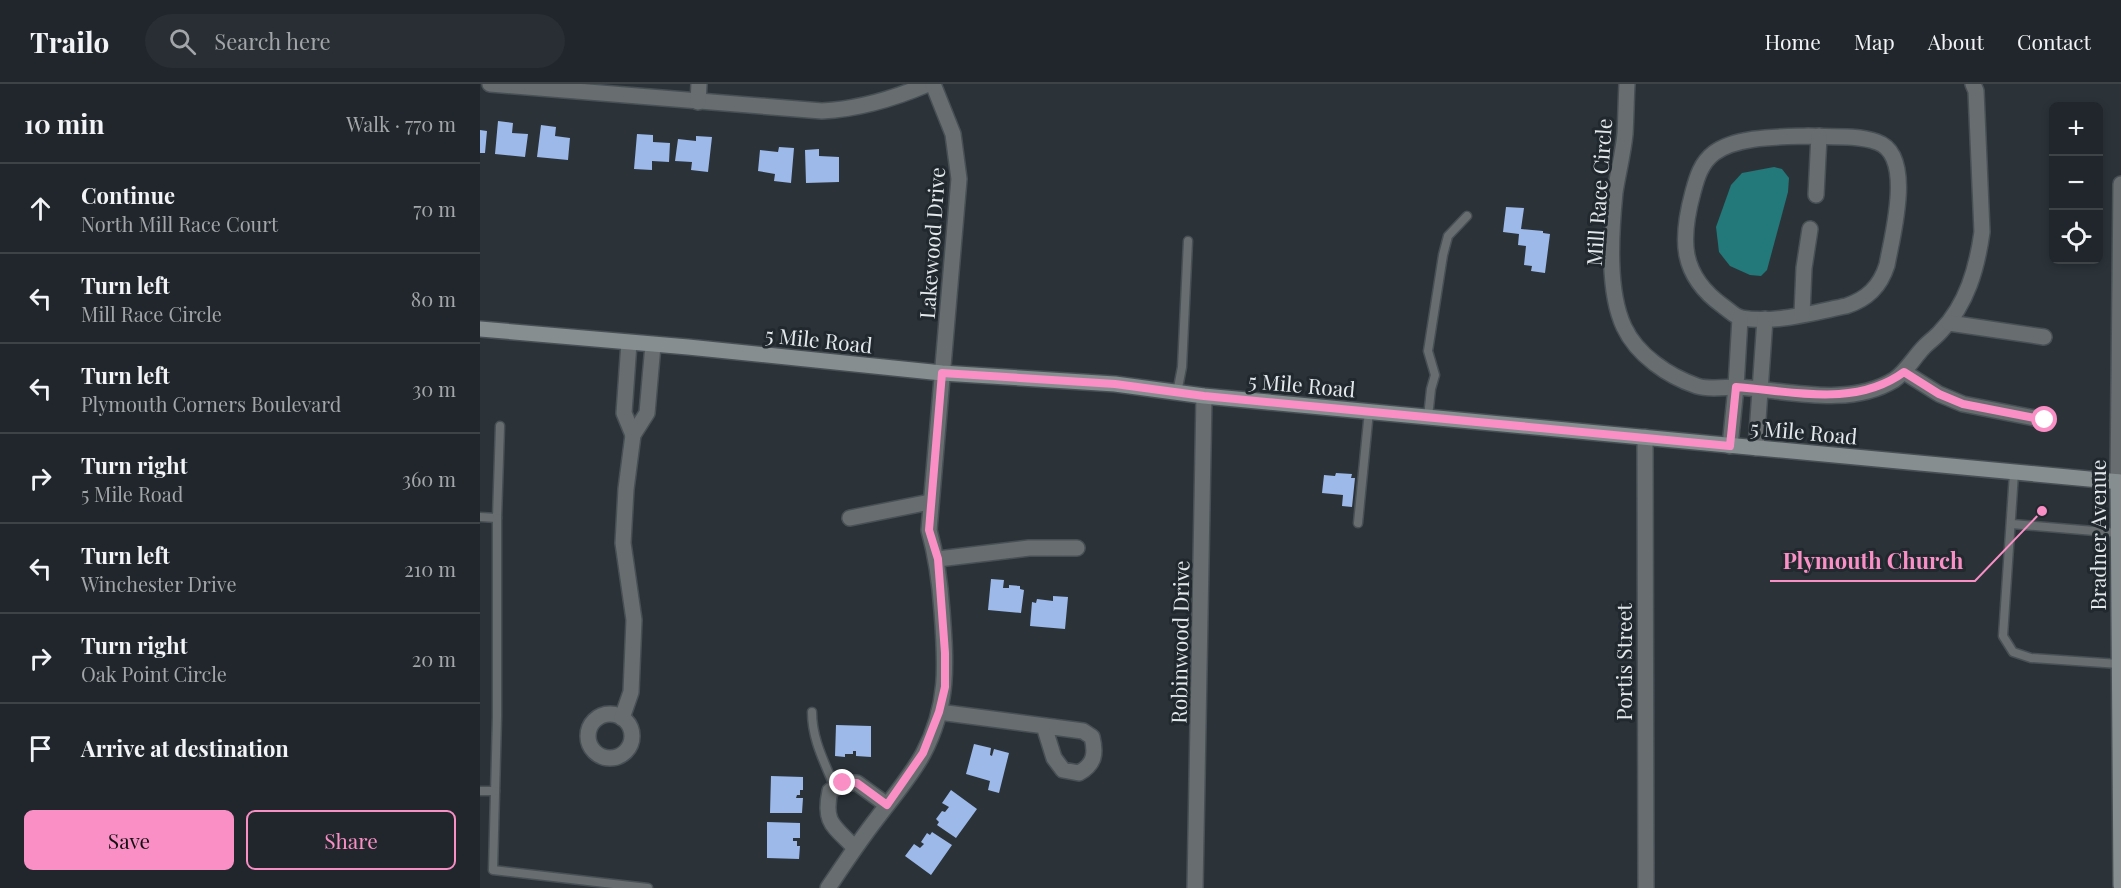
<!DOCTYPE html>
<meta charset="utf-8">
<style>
:root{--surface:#20262b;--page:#282e33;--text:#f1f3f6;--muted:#a2a5a9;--line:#3d4347;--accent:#fa8fc6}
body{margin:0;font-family:"Playfair Display",serif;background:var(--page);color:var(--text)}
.controls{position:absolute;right:18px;top:18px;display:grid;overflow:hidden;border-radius:9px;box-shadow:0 3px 9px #0003}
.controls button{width:54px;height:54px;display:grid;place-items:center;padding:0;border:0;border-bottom:2px solid var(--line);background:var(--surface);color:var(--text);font:30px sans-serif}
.stop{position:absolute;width:18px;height:18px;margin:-14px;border:4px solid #fa8fc6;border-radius:50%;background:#fff}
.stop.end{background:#fa8fc6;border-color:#fff;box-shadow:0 2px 6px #0008}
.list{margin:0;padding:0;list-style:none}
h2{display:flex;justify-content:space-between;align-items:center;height:78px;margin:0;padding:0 24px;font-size:26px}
h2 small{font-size:20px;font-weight:400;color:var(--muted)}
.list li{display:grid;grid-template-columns:39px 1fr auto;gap:18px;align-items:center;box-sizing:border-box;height:90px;padding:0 24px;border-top:2px solid var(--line)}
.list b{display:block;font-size:22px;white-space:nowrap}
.list p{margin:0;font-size:20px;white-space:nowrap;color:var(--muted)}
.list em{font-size:20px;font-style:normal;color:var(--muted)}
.actions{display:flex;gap:12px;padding:18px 24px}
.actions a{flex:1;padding:14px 0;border:2px solid var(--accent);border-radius:9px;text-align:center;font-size:21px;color:var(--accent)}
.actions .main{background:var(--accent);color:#111}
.icon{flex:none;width:33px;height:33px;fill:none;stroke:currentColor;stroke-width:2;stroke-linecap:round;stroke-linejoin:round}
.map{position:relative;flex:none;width:1641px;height:804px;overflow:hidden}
header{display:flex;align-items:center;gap:36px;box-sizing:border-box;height:84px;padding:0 30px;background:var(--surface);border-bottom:2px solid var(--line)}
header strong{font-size:28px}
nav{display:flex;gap:33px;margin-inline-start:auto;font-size:21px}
.search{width:420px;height:54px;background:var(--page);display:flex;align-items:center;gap:15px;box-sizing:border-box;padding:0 21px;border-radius:33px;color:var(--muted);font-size:22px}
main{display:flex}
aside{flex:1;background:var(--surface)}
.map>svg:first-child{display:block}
.water{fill:#237879}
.building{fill:#9cb9ea}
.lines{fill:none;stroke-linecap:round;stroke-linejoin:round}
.lane-casing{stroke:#485056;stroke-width:11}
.street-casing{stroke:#485056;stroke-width:18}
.secondary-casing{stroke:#485056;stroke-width:18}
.lane{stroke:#686d6f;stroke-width:8}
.street{stroke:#686d6f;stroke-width:15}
.secondary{stroke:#868e90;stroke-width:15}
.route{stroke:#fa8fc6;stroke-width:8}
.labels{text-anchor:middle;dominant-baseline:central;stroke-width:6;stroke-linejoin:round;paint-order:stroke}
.street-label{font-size:21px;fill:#e3e8ec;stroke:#21292f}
.leader{fill:none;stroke:#fa8fc6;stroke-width:2}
.callout-dot{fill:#fa8fc6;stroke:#21292f;stroke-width:2}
.callout-label{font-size:22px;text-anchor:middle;font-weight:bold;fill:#fa8fc6;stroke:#21292f;stroke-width:6;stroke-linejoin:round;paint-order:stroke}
</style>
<header>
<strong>Trailo</strong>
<div class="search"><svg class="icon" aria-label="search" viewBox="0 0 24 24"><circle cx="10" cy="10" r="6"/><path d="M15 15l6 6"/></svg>Search here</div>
<nav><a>Home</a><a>Map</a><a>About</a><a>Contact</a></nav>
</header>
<main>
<aside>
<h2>10 min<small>Walk · 770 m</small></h2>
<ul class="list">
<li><svg class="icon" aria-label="ahead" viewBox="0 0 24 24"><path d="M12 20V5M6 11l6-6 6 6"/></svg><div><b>Continue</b><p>North Mill Race Court</p></div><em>70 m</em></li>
<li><svg class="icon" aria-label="left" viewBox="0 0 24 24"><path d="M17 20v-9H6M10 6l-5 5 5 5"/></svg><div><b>Turn left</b><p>Mill Race Circle</p></div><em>80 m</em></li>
<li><svg class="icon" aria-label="left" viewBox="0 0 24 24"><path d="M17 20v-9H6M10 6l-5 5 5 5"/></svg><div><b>Turn left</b><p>Plymouth Corners Boulevard</p></div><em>30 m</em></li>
<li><svg class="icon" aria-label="right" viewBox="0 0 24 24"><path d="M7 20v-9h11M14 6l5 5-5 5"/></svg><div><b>Turn right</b><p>5 Mile Road</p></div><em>360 m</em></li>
<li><svg class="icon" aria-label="left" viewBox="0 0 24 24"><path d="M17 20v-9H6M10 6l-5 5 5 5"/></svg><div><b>Turn left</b><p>Winchester Drive</p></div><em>210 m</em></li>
<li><svg class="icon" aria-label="right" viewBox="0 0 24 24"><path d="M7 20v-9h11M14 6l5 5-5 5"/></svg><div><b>Turn right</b><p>Oak Point Circle</p></div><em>20 m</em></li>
<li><svg class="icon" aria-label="arrive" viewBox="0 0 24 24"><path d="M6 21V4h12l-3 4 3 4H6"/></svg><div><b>Arrive at destination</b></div></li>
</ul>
<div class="actions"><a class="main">Save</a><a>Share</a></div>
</aside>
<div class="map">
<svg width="1641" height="804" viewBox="0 0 1641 804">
<rect width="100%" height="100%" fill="#2b3339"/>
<polygon class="water" points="1294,83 1302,85 1309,94 1308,108 1287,186 1281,192 1270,191 1250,182 1239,168 1236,143 1251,101 1262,89"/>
<g class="building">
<polygon points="18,37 33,39 32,49 48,50 45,73 15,70"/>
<polygon points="61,41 76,43 75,52 90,54 88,76 57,73"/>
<polygon points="0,46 7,47 5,69 0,69"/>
<polygon points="157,50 173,51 173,58 190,59 189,78 172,77 172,86 154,85"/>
<polygon points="216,52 232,53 228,88 211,86 212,78 195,77 198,55 216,57"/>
<polygon points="299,63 314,64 311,99 294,97 295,90 278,87 280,66 298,68"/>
<polygon points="339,65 339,72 359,73 359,98 326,99 325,66"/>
<polygon points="1026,123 1044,124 1041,145 1063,147 1063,149 1070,150 1065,189 1051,187 1052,182 1044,181 1046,162 1038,161 1039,150 1023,148"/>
<polygon points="856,389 872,390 871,394 875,394 872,423 862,422 863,411 842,409 844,391 855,392"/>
<polygon points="511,495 524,496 523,504 529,504 529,501 540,502 540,505 544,506 541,529 508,526"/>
<polygon points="573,512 588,513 585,545 550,542 552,518 556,519 557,515 573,517"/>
<polygon points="356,641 391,642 391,673 376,672 376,667 373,667 373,670 365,670 365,673 355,672"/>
<polygon points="494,660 511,664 510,671 512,672 514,665 529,669 519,709 508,706 510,697 486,690"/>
<polygon points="291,692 323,693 323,706 320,706 320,711 317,711 316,714 323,714 322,729 290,729"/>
<polygon points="471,706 497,725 476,754 457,741 459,738 456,735 462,727 465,728 469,723 462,719"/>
<polygon points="287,738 320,739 320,754 313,754 313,757 317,757 317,762 320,762 319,775 287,774"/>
<polygon points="452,748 472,761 451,791 425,772 434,760 440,764 444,760 441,758 447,749 450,751"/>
</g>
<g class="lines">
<g class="lane-casing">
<g id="lane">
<polyline points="697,309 702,283 708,157"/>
<polyline points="948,333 951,305 955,291 948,267 963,171 968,152 987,132"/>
<polyline points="1534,389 1523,552 1533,568 1551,574 1639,580"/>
<polyline points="0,433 17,434 20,342"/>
<polyline points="17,434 17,633 13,786 168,804"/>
<polyline points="878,439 889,327"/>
<polyline points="1532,440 1638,449"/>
<path d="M332,628C332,656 345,679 355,704"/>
<polyline points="0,707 15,707"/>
</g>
</g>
<g class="street-casing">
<g id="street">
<path d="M10,0L342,27C380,25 413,15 448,0"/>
<path d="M1147,0C1146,17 1146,33 1145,50C1143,70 1138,89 1135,108C1131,148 1127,207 1144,243C1157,271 1188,292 1217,302C1229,306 1245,303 1257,303C1307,306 1368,324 1414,296C1427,287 1434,273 1445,262C1450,257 1456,253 1461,247C1487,220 1497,184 1502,148L1496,7L1493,0"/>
<polyline points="218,18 219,0"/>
<path d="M1328,52C1348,53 1378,51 1397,58C1435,71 1412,152 1407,181C1400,203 1387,215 1366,222C1336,228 1293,240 1262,234C1255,233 1249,226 1243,222C1200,191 1200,156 1213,108C1217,93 1221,79 1234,69C1257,52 1300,53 1328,52Z"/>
<polyline points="1336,111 1339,52"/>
<polyline points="1322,230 1324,184 1330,145"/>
<polyline points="1469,239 1564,253"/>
<polyline points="149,259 144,329 153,351"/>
<polyline points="1424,288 1459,310 1483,320 1565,336"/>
<polyline points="1165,353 1166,804"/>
<polyline points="1250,362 1256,303 1260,234"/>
<polyline points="1276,364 1285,235"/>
<polyline points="1638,398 1641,100"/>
<polyline points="370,434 450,418"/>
<polyline points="458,475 549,464 597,464"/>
<path d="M459,628L603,647L612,653C616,669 615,680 599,689L583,686L574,674L564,642"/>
<circle cx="130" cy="652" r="22"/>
<polyline points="142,634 151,608 154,536 143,459 146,405 153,351 167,329 173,261"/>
<path d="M374,763C354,742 343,739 350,707L363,699H377L407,721"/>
<path d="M348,804C364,780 380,756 398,733C413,713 431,692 443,670C469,621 466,580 462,527C460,498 457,475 449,446L479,95L473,50L453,0"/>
<polyline points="715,804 724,312"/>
</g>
</g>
<g class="secondary-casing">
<g id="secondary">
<polyline points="0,245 208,263 462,289 635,300 724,312 1641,398"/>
<polyline points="1638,398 1641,801"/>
</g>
</g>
<use href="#lane" class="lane"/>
<use href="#street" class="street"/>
<use href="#secondary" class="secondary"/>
</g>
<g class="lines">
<path class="route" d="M363,699H377L407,721L443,669L459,628L465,603V569L458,475L449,446L462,289L635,300L724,312L1250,362L1256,303C1312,307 1375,324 1424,288L1459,310L1483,320L1565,336"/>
</g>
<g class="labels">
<g class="street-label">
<text transform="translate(1118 108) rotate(-86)">Mill Race Circle</text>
<text transform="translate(451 159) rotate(-86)">Lakewood Drive</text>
<text transform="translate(339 255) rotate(6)">5 Mile Road</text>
<text transform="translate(822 300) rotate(5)">5 Mile Road</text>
<text transform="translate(1324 347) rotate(5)">5 Mile Road</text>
<text transform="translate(1617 451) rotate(-90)">Bradner Avenue</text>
<text transform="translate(699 558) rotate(-89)">Robinwood Drive</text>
<text transform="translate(1143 578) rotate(-90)">Portis Street</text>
</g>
</g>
<path class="leader" d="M1562 427L1495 497H1290"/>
<circle class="callout-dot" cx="1562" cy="427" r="6"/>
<g class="callout-label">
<text x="1393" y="485">Plymouth Church</text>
</g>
</svg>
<div class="controls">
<button>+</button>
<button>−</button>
<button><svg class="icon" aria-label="locate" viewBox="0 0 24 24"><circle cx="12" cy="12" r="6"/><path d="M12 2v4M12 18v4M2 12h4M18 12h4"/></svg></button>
</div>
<div class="stop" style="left:1565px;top:336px"></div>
<div class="stop end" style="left:363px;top:699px"></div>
</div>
</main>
